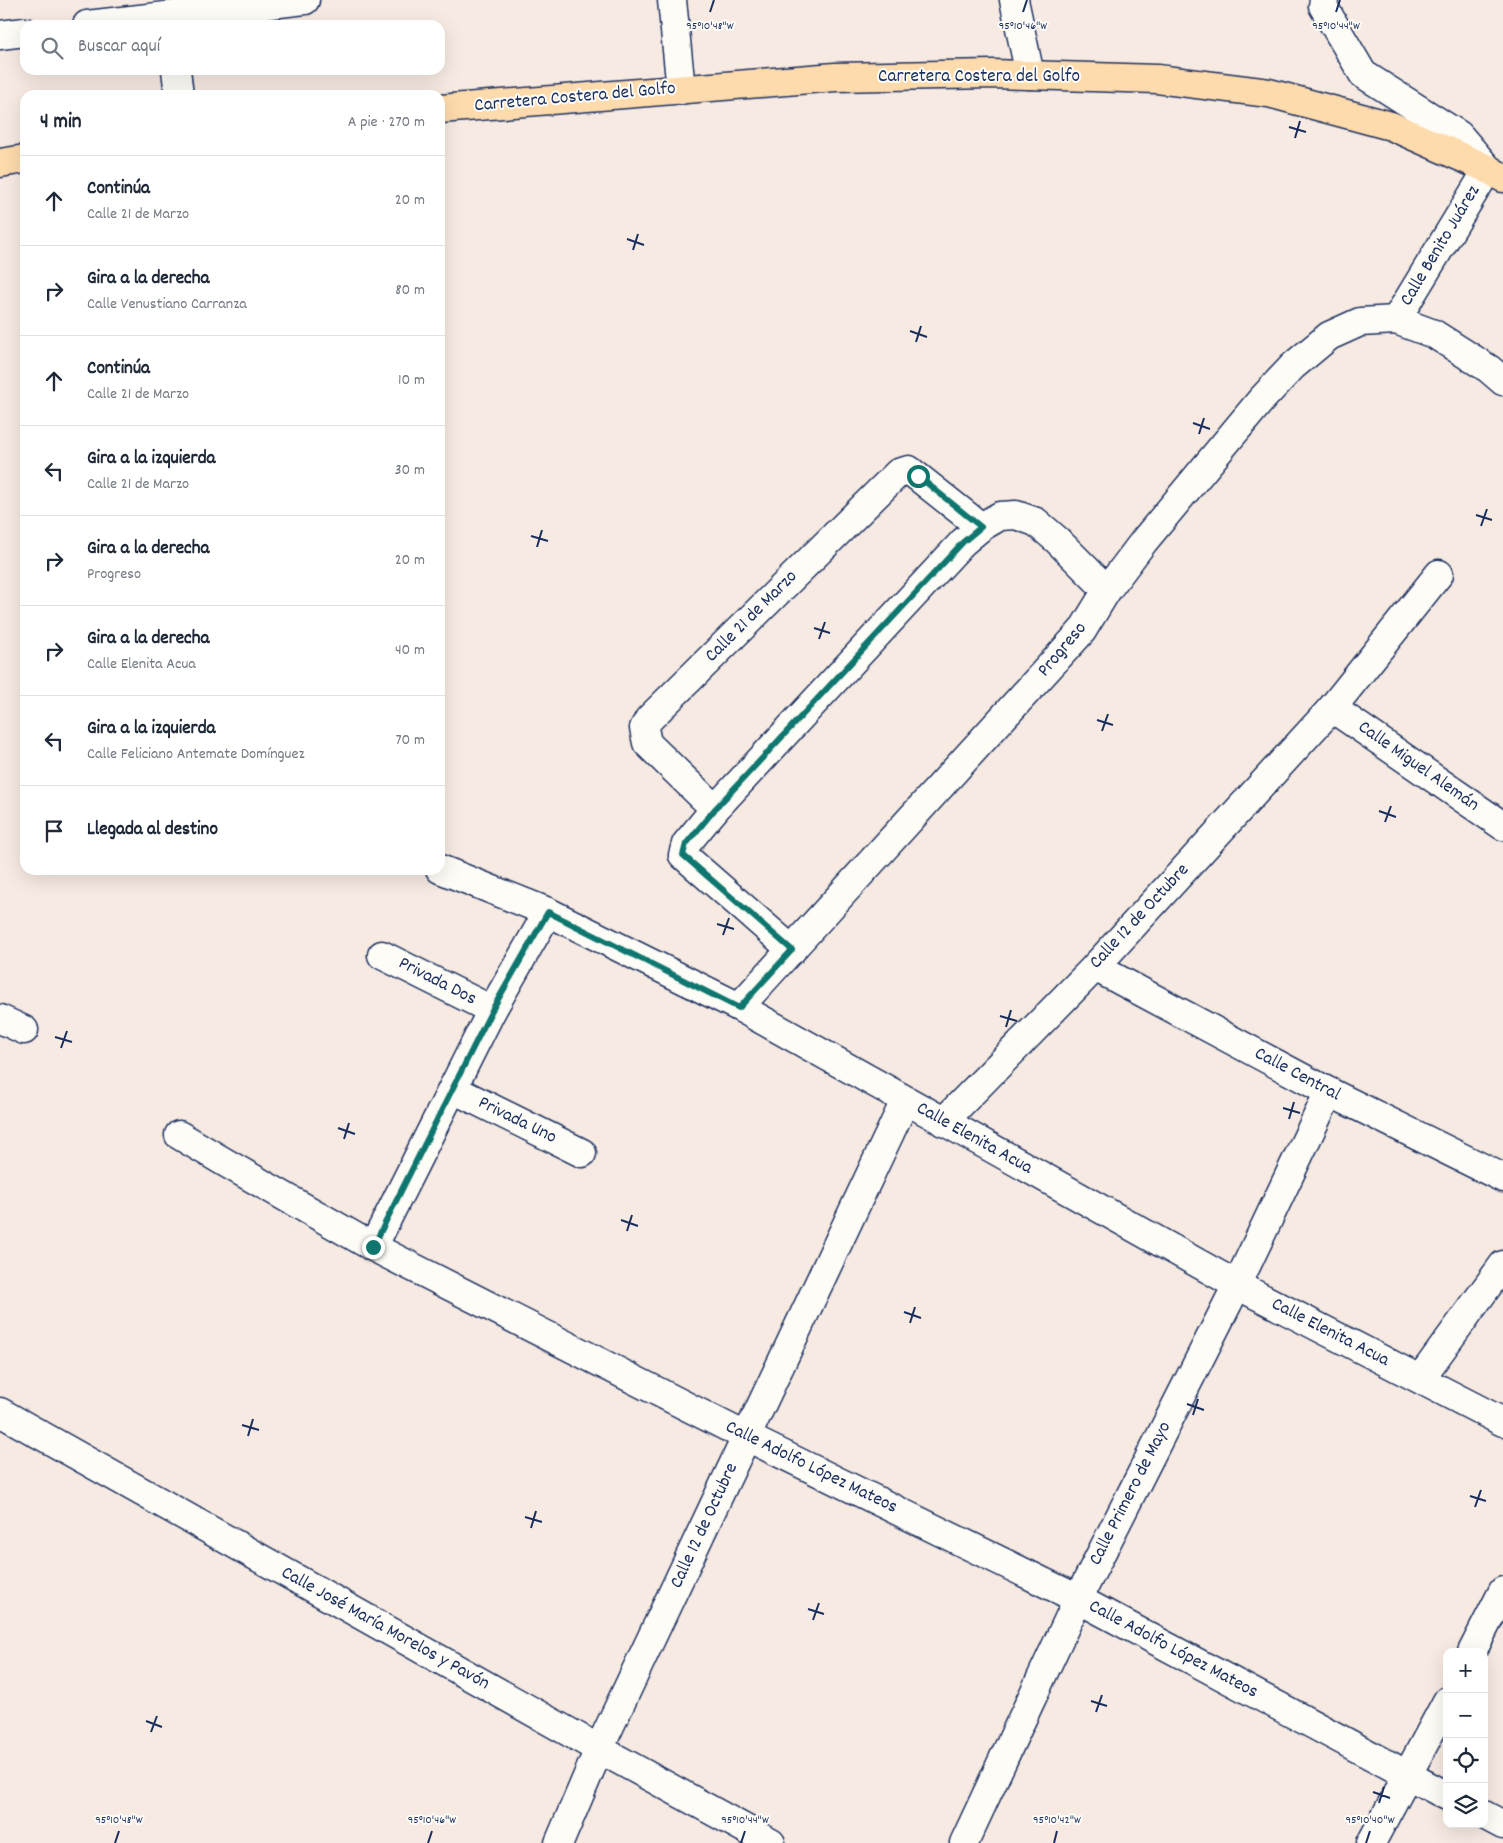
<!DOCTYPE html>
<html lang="es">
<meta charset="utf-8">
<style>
:root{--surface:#fff;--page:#f6f6f7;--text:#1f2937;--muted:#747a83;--line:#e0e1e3}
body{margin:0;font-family:Dekko,sans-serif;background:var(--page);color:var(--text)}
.controls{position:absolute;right:15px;bottom:15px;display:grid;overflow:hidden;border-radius:10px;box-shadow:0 5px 20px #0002}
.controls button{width:45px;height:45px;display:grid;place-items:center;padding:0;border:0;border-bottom:1px solid var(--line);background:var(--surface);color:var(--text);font:25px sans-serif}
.stop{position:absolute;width:15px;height:15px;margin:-11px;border:4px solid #0f766e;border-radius:50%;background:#fff}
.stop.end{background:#0f766e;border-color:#fff;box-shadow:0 1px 5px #0008}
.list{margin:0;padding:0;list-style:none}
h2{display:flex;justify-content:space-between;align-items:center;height:65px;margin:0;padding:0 20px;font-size:21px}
h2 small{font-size:16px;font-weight:400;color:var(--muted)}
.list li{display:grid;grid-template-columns:32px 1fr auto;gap:15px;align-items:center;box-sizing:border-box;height:90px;padding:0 20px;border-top:1px solid var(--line)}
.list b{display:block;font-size:19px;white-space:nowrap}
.list p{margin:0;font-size:16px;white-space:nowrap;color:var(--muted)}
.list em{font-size:16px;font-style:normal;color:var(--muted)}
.icon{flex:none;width:28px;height:28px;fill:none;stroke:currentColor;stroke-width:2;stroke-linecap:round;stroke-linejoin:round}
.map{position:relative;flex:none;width:1503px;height:1843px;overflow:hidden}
.search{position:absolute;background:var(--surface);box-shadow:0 5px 20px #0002;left:20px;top:20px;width:425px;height:55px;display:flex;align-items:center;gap:12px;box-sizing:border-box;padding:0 18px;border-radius:15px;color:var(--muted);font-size:19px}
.panel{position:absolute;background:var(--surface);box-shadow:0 5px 20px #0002;left:20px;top:90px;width:425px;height:785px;border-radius:15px}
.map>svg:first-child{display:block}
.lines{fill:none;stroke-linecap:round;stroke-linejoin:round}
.minor-casing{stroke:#1b2f5e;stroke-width:31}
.major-casing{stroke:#1b2f5e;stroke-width:31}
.minor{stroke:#fdfcf7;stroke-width:28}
.major{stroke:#fedbac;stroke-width:28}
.route{stroke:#0f766e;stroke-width:6}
.ticks{fill:none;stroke:#1b2f5e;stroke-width:2}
.labels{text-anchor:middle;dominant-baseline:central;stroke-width:4;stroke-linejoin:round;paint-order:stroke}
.street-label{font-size:19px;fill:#1b2f5e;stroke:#fdfcf7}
.ticks-label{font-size:12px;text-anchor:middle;fill:#1b2f5e;stroke:#fdfcf7;stroke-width:4;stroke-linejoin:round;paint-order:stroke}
</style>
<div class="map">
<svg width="1503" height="1843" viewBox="0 0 1503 1843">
<rect width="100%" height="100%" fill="#f6eae2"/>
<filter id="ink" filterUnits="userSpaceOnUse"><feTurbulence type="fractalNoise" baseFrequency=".02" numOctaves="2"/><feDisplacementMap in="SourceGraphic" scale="10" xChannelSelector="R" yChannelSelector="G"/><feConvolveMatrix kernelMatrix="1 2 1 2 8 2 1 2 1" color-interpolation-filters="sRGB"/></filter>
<g filter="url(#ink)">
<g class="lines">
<g class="minor-casing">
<g id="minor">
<polyline points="672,0 681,90"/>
<polyline points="1014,0 1030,75"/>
<polyline points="1324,0 1323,6 1363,74 1459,135 1488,169 1396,320"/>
<polyline points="87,25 305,0"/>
<polyline points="0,35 25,32"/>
<polyline points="176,70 179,95"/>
<polyline points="1332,708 1503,826"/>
<polyline points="715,809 647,743 644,728 649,719 898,473 909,470 981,527"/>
<polyline points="440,869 548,912 739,1007 1237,1285 1503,1422"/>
<polyline points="792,950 683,855 686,844 715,809 963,542 981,527 1000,516 1016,515 1036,522 1057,540 1107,590"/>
<polyline points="382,955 492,1010"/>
<polyline points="1095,967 1329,1092 1503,1178"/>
<polyline points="739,1007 1082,631 1107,590 1144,541 1262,399 1293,366 1329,336 1360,322 1396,320 1434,334 1489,369 1503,381"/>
<polyline points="0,1019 24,1030"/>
<polyline points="453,1089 582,1153"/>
<polyline points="943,1122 1095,967 1332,708 1439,574"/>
<polyline points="179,1135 226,1163 373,1247 747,1437 1078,1599 1447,1796"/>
<polyline points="373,1247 492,1010 548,912"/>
<polyline points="1420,1379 1503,1265"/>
<polyline points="0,1412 599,1749 771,1843"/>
<polyline points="1472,1652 1503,1591"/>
<polyline points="1484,1815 1503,1825"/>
<polyline points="559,1843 599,1749 905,1101"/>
<polyline points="964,1843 1078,1599 1237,1285 1329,1092"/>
<polyline points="1371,1843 1447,1701"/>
</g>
</g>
<g class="major-casing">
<g id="major">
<polyline points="440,109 835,77 993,74 1157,79 1269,93 1391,126 1488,169 1503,178"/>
<polyline points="0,163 25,159"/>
</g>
</g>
<use href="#minor" class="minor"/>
<use href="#major" class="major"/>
</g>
</g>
<g class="lines" filter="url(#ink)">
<polyline class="route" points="373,1247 492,1010 548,912 739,1008 792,950 683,855 686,844 715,809 963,542 981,527 918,476"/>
</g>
<path class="ticks" d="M710,12L714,0M1023,12L1027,0M1336,12L1340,0M1289,127L1306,132M1295,138L1300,121M627,239L644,245M633,250L638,234M910,331L927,337M916,342L921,326M1193,423L1210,429M1199,434L1204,418M1476,515L1492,520M1481,526L1487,509M531,536L548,541M537,547L542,530M814,628L830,633M819,639L825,622M1097,720L1113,725M1102,731L1108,714M1379,811L1396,817M1385,822L1391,806M717,924L734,929M723,935L729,918M1000,1016L1017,1021M1006,1027L1011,1010M55,1037L72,1042M61,1048L67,1031M1283,1108L1300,1113M1289,1119L1294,1102M338,1128L355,1134M344,1139L349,1123M621,1220L638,1226M627,1231L632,1215M904,1312L921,1318M910,1323L915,1307M1187,1404L1204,1410M1193,1415L1198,1399M242,1425L259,1430M248,1436L253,1419M1470,1496L1486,1501M1475,1507L1481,1490M525,1517L542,1522M531,1528L536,1511M808,1609L824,1614M813,1620L819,1603M1091,1701L1107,1706M1096,1712L1102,1695M146,1721L162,1727M151,1732L157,1716M1373,1792L1390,1798M1379,1803L1384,1787M115,1843L119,1831M428,1843L432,1831M741,1843L745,1831M1054,1843L1057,1831M1366,1843L1370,1831"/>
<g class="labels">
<g class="street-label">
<text x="979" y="77">Carretera Costera del Golfo</text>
<text transform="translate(575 98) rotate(-5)">Carretera Costera del Golfo</text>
<text transform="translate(1441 246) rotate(-59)">Calle Benito Juárez</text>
<text transform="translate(752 617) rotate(-45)">Calle 21 de Marzo</text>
<text transform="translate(1063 650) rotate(-50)">Progreso</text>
<text transform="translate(1418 767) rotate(35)">Calle Miguel Alemán</text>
<text transform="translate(1140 917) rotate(-47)">Calle 12 de Octubre</text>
<text transform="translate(437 982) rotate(27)">Privada Dos</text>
<text transform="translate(1297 1075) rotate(28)">Calle Central</text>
<text transform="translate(517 1121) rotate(26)">Privada Uno</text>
<text transform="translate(974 1139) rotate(29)">Calle Elenita Acua</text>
<text transform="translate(1330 1333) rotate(27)">Calle Elenita Acua</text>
<text transform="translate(811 1468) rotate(26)">Calle Adolfo López Mateos</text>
<text transform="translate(1131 1494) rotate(-63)">Calle Primero de Mayo</text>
<text transform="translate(705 1526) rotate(-65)">Calle 12 de Octubre</text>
<text transform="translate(385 1629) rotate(29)">Calle José María Morelos y Pavón</text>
<text transform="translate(1173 1650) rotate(28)">Calle Adolfo López Mateos</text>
</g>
</g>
<g class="ticks-label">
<text x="710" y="29">95°10'48"W</text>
<text x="1023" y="29">95°10'46"W</text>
<text x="1336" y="29">95°10'44"W</text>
<text x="119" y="1823">95°10'48"W</text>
<text x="432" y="1823">95°10'46"W</text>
<text x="745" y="1823">95°10'44"W</text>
<text x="1057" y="1823">95°10'42"W</text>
<text x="1370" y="1823">95°10'40"W</text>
</g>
</svg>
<div class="controls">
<button>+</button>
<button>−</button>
<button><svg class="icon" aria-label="locate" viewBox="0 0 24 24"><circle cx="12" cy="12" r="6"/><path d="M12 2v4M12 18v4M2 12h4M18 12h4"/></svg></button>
<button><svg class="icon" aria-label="layers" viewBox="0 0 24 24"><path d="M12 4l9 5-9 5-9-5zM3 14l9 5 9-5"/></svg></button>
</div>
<div class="stop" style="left:918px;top:476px"></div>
<div class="stop end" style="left:373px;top:1247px"></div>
<div class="search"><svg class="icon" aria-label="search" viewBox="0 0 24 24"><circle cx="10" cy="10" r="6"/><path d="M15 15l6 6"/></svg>Buscar aquí</div>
<section class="panel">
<h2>4 min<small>A pie · 270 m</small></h2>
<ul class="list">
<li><svg class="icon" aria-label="ahead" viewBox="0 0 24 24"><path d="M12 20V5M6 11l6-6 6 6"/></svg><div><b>Continúa</b><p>Calle 21 de Marzo</p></div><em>20 m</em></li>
<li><svg class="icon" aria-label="right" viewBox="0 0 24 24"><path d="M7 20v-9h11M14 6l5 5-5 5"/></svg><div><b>Gira a la derecha</b><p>Calle Venustiano Carranza</p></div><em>80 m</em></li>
<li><svg class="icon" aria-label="ahead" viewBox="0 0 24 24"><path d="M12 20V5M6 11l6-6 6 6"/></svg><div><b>Continúa</b><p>Calle 21 de Marzo</p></div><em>10 m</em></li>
<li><svg class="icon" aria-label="left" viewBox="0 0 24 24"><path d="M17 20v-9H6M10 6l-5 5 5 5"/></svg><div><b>Gira a la izquierda</b><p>Calle 21 de Marzo</p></div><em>30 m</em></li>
<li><svg class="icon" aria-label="right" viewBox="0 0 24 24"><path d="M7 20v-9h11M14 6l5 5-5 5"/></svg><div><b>Gira a la derecha</b><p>Progreso</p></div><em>20 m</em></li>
<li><svg class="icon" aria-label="right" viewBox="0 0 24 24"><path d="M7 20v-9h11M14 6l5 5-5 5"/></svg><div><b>Gira a la derecha</b><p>Calle Elenita Acua</p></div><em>40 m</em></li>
<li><svg class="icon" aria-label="left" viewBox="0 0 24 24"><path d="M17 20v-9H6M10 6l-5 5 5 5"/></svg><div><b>Gira a la izquierda</b><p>Calle Feliciano Antemate Domínguez</p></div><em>70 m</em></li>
<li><svg class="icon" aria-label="arrive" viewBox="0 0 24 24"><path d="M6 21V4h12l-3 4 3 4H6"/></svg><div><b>Llegada al destino</b></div></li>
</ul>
</section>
</div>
